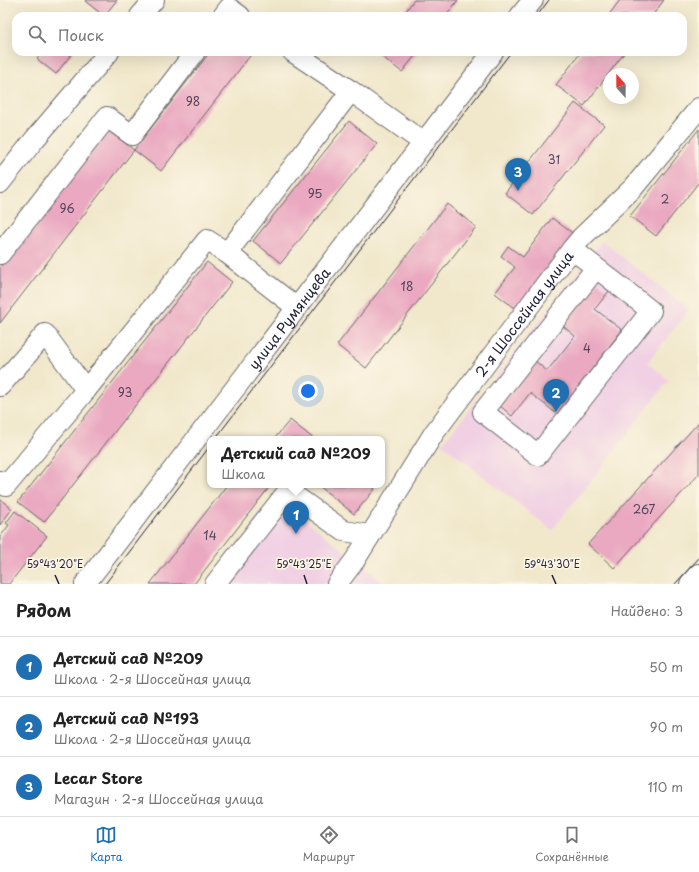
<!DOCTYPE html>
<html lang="ru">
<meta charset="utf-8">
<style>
:root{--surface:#fff;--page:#f2f2f2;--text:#222;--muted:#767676;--line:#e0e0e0;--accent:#1f6fb2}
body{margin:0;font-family:"Playpen Sans",sans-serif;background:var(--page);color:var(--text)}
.compass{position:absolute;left:603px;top:68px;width:36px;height:36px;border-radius:50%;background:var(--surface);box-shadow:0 4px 16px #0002;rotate:339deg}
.you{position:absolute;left:308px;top:391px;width:14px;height:14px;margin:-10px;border:3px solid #fff;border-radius:50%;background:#1a73e8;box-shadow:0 0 0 6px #1a73e833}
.badge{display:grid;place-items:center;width:26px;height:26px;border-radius:50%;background:var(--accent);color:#fff;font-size:13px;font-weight:700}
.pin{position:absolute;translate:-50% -33px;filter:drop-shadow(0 1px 2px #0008)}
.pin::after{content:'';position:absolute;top:21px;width:14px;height:12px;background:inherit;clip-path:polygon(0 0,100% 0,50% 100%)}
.popup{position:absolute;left:207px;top:436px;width:178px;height:52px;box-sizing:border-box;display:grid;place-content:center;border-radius:8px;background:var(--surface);filter:drop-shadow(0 1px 3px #0005);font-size:13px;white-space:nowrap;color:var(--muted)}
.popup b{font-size:15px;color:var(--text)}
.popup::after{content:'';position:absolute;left:50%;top:100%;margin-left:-8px;border:8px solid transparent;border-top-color:var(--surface)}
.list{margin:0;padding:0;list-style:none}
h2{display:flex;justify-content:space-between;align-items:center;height:52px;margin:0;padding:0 16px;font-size:17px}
h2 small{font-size:13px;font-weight:400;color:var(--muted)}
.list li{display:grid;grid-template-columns:26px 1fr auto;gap:12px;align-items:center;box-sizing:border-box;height:60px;padding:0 16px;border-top:1px solid var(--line)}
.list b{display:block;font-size:15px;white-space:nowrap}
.list p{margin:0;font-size:13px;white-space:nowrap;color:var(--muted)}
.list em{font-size:13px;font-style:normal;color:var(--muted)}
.icon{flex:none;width:22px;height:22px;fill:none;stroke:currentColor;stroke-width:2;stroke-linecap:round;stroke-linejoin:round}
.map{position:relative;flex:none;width:699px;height:584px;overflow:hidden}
.search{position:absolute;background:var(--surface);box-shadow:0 4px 16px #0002;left:12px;right:12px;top:12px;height:44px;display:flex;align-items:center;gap:10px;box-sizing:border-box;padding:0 14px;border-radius:12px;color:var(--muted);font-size:15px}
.sheet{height:232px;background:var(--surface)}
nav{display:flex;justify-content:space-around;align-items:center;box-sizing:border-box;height:56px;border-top:1px solid var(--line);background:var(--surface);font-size:11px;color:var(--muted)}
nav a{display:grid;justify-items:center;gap:2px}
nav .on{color:var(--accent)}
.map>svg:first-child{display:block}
.built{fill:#f1d0e4}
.building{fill:#eaa9c1}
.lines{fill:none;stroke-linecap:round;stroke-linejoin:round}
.minor-casing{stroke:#6a676e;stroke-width:22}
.major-casing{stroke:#6a676e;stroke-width:24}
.minor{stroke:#fff;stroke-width:20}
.major{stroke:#fff;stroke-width:22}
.tram{stroke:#22223b;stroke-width:1}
.ticks{fill:none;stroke:#22223b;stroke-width:1.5}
.labels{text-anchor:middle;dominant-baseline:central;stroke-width:3.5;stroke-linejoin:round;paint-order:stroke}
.number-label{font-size:12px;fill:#54445c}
.street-label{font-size:14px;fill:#22223b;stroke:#fcf5e5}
.ticks-label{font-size:10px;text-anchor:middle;fill:#22223b;stroke:#fcf5e5;stroke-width:3.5;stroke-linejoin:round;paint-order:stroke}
</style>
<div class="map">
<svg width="699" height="584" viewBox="0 0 699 584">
<rect width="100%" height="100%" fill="#fcf5e5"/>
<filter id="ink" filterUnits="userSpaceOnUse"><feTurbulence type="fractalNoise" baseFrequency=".025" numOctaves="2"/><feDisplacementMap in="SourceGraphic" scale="8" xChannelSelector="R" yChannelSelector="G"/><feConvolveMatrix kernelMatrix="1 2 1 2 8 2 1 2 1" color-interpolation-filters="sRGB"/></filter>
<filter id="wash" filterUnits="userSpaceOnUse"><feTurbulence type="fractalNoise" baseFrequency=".012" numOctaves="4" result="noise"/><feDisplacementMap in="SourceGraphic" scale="16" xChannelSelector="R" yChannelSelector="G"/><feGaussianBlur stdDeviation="0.9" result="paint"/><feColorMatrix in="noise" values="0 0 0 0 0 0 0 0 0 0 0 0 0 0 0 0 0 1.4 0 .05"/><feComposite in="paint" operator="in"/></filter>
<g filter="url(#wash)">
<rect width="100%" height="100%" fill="#f1e8cc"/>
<g class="built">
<polygon points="602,241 689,310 647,363 669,380 552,530 442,444"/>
<polygon points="290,507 385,584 228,584"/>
</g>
<g id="blocks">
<g class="building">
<polygon points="86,0 117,0 104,16 85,1"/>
<polygon points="414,0 458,0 446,16 402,16"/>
<polygon points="620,0 664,0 652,16 608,16"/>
<polygon points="42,52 73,52 56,74 37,59"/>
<polygon points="210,52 253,52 161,171 134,150"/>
<polygon points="376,52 418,52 402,72"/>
<polygon points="581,52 625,52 584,106 556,85"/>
<polygon points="575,103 604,125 533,215 505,193"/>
<polygon points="349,121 377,144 281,263 253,241"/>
<polygon points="107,129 134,150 0,323 0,267"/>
<polygon points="699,129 699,182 656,236 630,216"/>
<polygon points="447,204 476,227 366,368 337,345"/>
<polygon points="552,218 575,235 518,311 495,293 515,267 501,256 508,246 523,257"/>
<polygon points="207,262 232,282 44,522 18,502"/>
<polygon points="598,282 609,291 595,309 622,330 557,414 530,393 512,416 499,405 534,360 547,371 575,336 563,326"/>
<polygon points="290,420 314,439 274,439"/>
<polygon points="699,422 699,474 614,568 588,544"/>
<polygon points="227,485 271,485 194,584 150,584"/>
<polygon points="318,485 370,485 375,489 354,514"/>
<polygon points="0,499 12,509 0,525"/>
<polygon points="15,511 47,536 9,584 0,584 0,537 9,525 6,523"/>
</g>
</g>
</g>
<g filter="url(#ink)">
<use href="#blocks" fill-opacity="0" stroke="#6a676e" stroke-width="1"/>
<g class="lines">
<g class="minor-casing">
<g id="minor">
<polyline points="140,16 154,0"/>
<polyline points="223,16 229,8 240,16"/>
<polyline points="520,16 533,0"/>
<polyline points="293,52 351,91"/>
<polyline points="0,183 34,140 109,52"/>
<path d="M572,249C599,270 625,290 651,311L538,455L483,412L596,268"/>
<polyline points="227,253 351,91 424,143"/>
<polyline points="0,254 107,117 132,135 195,52"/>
<polyline points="0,386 45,334 86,390 207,240 227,253 297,308"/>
<polyline points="0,481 6,486 86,390"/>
<path id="s1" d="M85,584L493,52"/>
<polyline points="215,584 288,491 344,531 370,535"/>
<path id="s2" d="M337,584L355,560L434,433L572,249L581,238L633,188L699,108"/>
</g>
</g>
<g class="major-casing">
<polyline id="major" points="691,584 699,575"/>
</g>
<use href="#minor" class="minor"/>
<use href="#major" class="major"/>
<g class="tram">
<polyline points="537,16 549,0"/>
<polyline points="215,439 511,52"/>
<polyline points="105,584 210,446"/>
<polyline points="675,584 699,558"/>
</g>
</g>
</g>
<path class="ticks" d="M55,575L59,584M304,575L307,584M552,575L556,584"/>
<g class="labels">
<g class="number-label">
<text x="193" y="101">98</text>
<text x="554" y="159">31</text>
<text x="315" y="193">95</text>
<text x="665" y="199">2</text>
<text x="67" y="208">96</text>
<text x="407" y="286">18</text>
<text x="587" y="348">4</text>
<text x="125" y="392">93</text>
<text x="644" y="509">267</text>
<text x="210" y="535">14</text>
</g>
<g class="street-label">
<text stroke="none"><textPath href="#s2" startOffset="329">2-я Шоссейная улица</textPath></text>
<text stroke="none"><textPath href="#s1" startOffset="335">улица Румянцева</textPath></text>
</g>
</g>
<g class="ticks-label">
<text x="55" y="568">59°43'20"E</text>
<text x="304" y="568">59°43'25"E</text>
<text x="552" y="568">59°43'30"E</text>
</g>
</svg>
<svg class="compass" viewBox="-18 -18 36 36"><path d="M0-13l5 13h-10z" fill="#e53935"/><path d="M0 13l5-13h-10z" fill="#767676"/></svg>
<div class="you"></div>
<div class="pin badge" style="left:296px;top:534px">1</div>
<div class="popup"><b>Детский сад №209</b>Школа</div>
<div class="pin badge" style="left:556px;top:412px">2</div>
<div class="pin badge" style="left:518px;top:191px">3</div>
<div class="search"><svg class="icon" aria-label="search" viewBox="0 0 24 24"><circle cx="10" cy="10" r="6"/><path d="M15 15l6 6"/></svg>Поиск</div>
</div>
<section class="sheet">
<h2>Рядом<small>Найдено: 3</small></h2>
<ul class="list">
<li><span class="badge">1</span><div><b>Детский сад №209</b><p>Школа · 2-я Шоссейная улица</p></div><em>50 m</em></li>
<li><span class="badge">2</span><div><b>Детский сад №193</b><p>Школа · 2-я Шоссейная улица</p></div><em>90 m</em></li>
<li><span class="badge">3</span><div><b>Lecar Store</b><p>Магазин · 2-я Шоссейная улица</p></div><em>110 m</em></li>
</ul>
</section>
<nav>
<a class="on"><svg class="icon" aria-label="map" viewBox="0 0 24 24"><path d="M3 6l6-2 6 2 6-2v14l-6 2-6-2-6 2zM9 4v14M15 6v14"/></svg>Карта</a>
<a><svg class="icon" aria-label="directions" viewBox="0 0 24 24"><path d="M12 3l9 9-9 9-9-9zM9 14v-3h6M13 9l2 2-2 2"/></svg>Маршрут</a>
<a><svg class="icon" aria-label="saved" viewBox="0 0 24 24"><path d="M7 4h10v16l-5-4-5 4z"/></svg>Сохранённые</a>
</nav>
